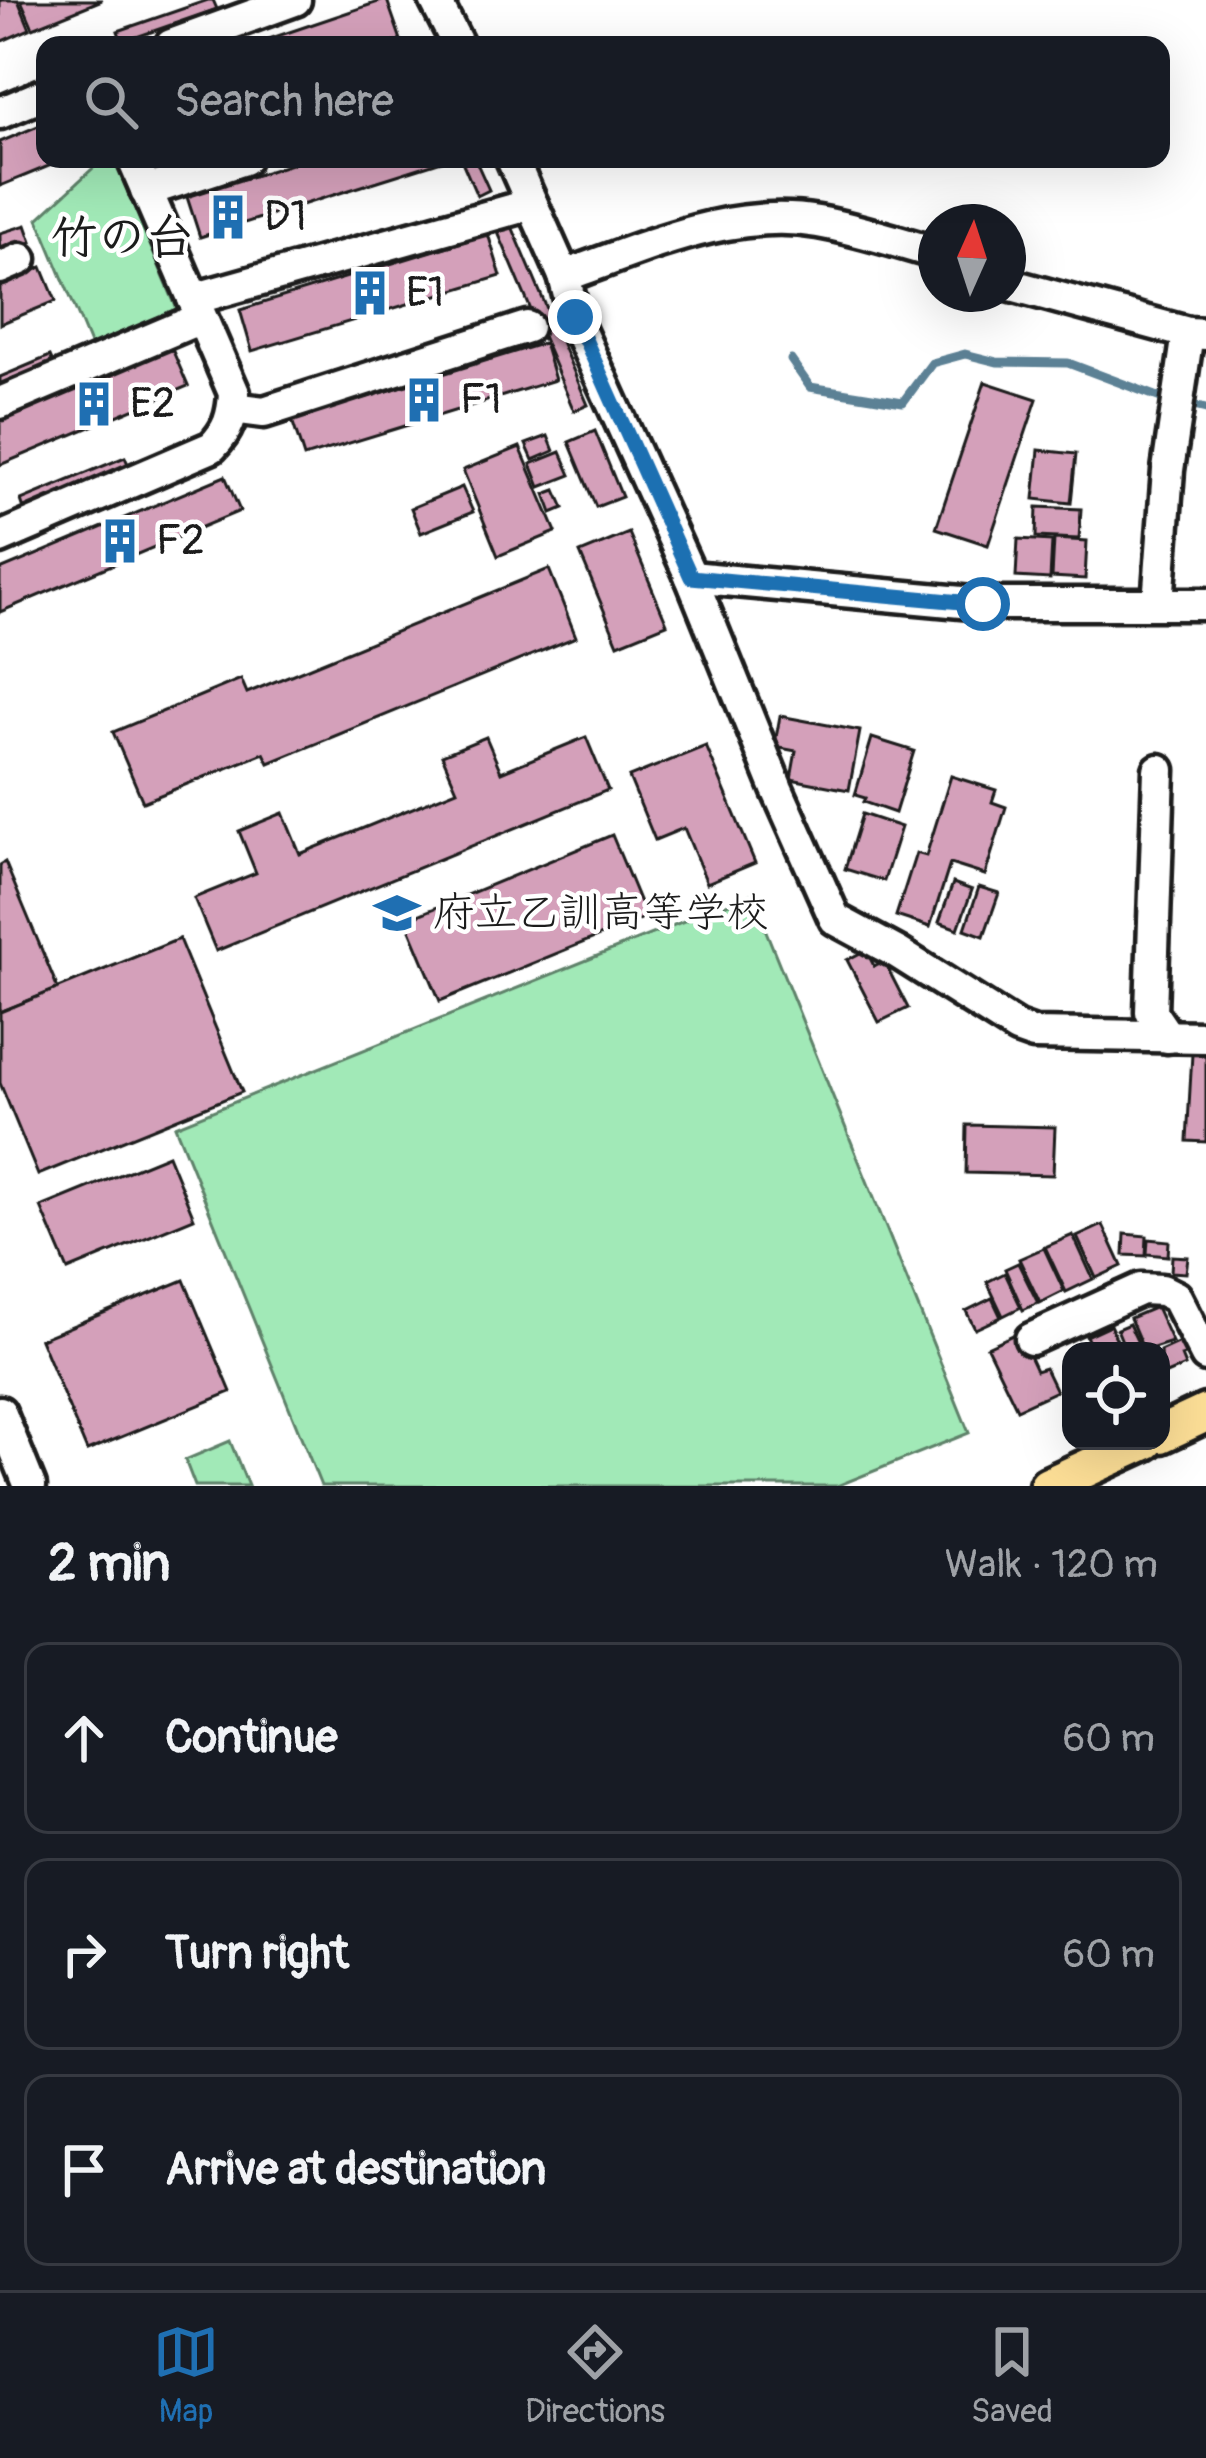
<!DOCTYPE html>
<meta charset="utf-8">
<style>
:root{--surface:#171b24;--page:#20242c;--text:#f1f3f6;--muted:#9ea1a6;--line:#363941;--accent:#1f6fb2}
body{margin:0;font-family:Pangolin,"Klee One",sans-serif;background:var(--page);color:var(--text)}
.controls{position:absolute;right:36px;bottom:36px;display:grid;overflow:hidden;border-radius:24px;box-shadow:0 12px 48px #0002}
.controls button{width:108px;height:108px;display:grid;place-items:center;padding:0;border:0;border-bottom:3px solid var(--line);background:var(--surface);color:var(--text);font:60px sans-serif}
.compass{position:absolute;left:918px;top:204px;width:108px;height:108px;border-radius:50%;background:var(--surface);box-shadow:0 12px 48px #0002;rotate:3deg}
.stop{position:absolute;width:36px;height:36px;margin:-27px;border:9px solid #1f6fb2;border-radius:50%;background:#fff}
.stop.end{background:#1f6fb2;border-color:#fff;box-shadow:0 3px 12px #0008}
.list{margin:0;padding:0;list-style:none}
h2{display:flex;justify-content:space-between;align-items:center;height:156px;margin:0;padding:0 48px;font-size:51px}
h2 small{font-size:39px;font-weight:400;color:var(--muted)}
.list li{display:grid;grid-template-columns:78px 1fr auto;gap:36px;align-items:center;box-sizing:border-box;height:192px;margin:0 24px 24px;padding:0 24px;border:3px solid var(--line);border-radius:24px}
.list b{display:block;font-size:45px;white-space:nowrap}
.list em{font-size:39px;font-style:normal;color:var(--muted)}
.icon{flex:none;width:66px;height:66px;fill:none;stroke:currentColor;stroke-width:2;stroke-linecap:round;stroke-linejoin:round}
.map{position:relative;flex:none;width:1206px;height:1486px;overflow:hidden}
.search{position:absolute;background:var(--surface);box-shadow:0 12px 48px #0002;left:36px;right:36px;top:36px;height:132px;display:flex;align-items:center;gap:30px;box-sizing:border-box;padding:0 42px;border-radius:24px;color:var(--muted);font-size:45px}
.sheet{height:804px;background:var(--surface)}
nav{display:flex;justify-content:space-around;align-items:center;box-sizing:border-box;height:168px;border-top:3px solid var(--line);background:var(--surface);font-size:33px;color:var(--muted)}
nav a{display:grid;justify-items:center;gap:6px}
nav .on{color:var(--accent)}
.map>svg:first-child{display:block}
.green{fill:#a1e9b7;stroke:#5e826a;stroke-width:3}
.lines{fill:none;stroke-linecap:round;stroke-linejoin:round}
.stream{stroke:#5c8195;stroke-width:9}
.building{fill:#d4a0ba;stroke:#1c1c1c;stroke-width:3}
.minor-casing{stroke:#1c1c1c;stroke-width:39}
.major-casing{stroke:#1c1c1c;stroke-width:45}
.minor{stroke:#fff;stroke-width:30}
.major{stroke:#fcde96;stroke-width:36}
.route{stroke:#1f6fb2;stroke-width:15}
.labels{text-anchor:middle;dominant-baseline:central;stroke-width:9;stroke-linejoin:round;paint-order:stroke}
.poi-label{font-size:42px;fill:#1c1c1c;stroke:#fff;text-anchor:start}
.quarter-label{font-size:48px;font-weight:bold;fill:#1c1c1c;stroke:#fff}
</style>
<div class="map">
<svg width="1206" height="1486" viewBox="0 0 1206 1486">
<rect width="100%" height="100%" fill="#fff"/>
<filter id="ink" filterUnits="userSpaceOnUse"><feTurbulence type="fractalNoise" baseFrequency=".00833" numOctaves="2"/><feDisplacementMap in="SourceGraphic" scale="24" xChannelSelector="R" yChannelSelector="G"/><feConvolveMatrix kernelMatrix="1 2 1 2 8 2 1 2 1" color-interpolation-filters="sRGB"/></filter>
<g filter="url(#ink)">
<g class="green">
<polygon points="103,159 114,159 179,314 92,349 38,219"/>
<polygon points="751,894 969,1433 837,1486 321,1486 175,1126"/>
<polygon points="230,1441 248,1486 195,1486 185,1460"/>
</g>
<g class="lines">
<polyline class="stream" points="791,360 810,387 903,402 932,363 965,354 997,362 1068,363 1161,398 1206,409"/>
</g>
<g class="building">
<polygon points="0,0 18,0 30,29 0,42"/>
<polygon points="21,0 102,0 33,28"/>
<polygon points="208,0 213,0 217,9 122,42 118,31"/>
<polygon points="384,0 387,0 401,40 387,45 251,45"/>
<polygon points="45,123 45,159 66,159 0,186 0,142"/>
<polygon points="307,159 448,159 200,237 187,197"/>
<polygon points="461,159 475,159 489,190 477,196"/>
<polygon points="511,224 588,405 574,411 497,230"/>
<polygon points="26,225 32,242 0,252 0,233"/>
<polygon points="488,234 501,276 252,351 240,310"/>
<polygon points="42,267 56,301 0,324 0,285"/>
<polygon points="544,343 555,380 304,457 292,420"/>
<polygon points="172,349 188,386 0,465 0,421"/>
<polygon points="50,356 56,369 0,392 0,377"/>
<polygon points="985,382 1037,399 988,545 936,528"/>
<polygon points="595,431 622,497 596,507 569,442"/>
<polygon points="548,436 554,451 533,460 526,444"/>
<polygon points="520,447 556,532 498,556 463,470"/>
<polygon points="1039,450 1076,454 1071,503 1034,499"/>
<polygon points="561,452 571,475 540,487 531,464"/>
<polygon points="125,457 130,469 25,512 21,500"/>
<polygon points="225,476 240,511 0,612 0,570"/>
<polygon points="462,487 473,512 421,533 411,508"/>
<polygon points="556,490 564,508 552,513 545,494"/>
<polygon points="1037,507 1081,509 1079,539 1036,537"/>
<polygon points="629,533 667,624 618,644 580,553"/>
<polygon points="1018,539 1052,541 1050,579 1016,577"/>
<polygon points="1054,539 1087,541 1085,579 1052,577"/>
<polygon points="549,569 576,637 269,763 264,753 143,802 113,732 241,679 247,693"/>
<polygon points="780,716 860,731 849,790 791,779 796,751 780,748 776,738"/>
<polygon points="486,737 501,772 586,737 608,790 216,951 194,898 256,873 239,831 283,813 300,854 457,790 442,755"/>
<polygon points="872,738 914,751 895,813 863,802 865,798 855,795"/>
<polygon points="706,746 755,863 707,883 684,828 655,840 629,777"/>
<polygon points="951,776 996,790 992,802 1006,807 985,875 950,864 930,927 896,916 916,853 926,856"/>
<polygon points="862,814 901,827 884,881 845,869"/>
<polygon points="612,835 646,917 440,1001 406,920"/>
<polygon points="5,862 58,989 0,1012 0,865"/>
<polygon points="953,883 972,890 958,929 939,922"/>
<polygon points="979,887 999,893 984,936 965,929"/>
<polygon points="179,939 242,1092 38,1175 0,1083 0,1012"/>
<polygon points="866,950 874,966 884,961 908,1008 879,1022 847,960"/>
<polygon points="1192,1054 1206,1055 1206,1142 1187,1141"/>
<polygon points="967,1125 1055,1127 1053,1175 966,1173"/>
<polygon points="168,1155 194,1218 68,1270 41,1207"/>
<polygon points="1103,1225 1122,1266 1096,1278 1077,1237"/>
<polygon points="1125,1234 1147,1236 1146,1256 1124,1255"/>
<polygon points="1073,1235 1093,1279 1066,1292 1045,1247"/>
<polygon points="1148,1239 1169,1241 1168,1256 1147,1254"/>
<polygon points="1044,1248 1064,1291 1040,1303 1019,1259"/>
<polygon points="1172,1256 1188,1257 1186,1273 1171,1272"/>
<polygon points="1018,1263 1038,1303 1023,1310 1005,1269"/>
<polygon points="1005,1273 1021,1307 1003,1316 987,1282"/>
<polygon points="184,1280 231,1392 87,1451 40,1339"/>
<polygon points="992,1298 1001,1317 975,1329 966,1311"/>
<polygon points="1156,1307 1172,1342 1144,1351 1130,1318"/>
<polygon points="1129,1324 1142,1351 1126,1351 1117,1329"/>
<polygon points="1110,1325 1122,1351 1093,1351 1086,1336"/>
<polygon points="1013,1335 1018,1346 1023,1343 1036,1371 1045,1368 1056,1391 1017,1409 987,1347"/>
<polygon points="1182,1341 1188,1354 1181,1356 1185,1366 1166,1374 1161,1365 1160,1351"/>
</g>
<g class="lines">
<g class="minor-casing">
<g id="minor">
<polyline points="435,0 458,45"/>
<polyline points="171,45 295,0"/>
<polyline points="0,113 45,94"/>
<polyline points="512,159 564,276 576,323 691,577 777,789 835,919 898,953 1017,1028 1034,1034 1206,1037"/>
<polyline points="146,191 244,159"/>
<polyline points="0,268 21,259"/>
<path d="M564,276C645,248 730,207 818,222C858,229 897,242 936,253"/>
<polyline points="1008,284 1188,333 1206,334"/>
<polyline points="193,299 532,204"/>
<polyline points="0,403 201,318"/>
<polyline points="233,408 264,412 527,327"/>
<path d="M0,538L212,447C228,431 233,416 234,393L133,159"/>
<polyline points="691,577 983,604 1206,604"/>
<polyline points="1158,603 1168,470 1188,333"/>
<polyline points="1159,770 1151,1012 1168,1037"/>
<polyline points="1031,1339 1141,1289 1162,1290 1176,1297 1206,1356"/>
<polyline points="0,1412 30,1486"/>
</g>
</g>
<g class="major-casing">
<g id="major">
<polyline points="1161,1434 1206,1413"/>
<polyline points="1048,1486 1146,1441"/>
</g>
</g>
<use href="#minor" class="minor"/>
<use href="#major" class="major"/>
</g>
</g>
<g class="lines" filter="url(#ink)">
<polyline class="route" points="575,317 691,577 983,604"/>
</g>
<defs>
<g id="building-bare" transform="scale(3.6)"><path d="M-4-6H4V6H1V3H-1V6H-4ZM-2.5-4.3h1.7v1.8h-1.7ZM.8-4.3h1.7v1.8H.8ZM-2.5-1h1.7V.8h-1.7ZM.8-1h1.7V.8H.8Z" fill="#1f6fb2" stroke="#fff" stroke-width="2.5" paint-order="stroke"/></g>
<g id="school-bare" transform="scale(3.6)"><path d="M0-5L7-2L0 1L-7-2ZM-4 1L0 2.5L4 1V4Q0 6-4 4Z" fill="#1f6fb2" stroke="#fff" stroke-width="2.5" paint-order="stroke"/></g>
</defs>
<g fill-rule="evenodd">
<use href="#building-bare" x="228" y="217"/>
<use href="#building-bare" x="370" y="293"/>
<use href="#building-bare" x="424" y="400"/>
<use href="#building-bare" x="94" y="404"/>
<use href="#building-bare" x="120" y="541"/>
<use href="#school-bare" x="397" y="913"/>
</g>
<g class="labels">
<g class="poi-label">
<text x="264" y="217">D1</text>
<text x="406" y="293">E1</text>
<text x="460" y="400">F1</text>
<text x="130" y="404">E2</text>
<text x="156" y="541">F2</text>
<text x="433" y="913">府立乙訓高等学校</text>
</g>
<g class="quarter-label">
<text x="122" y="238">竹の台</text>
</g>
</g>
</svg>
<div class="controls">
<button><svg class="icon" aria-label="locate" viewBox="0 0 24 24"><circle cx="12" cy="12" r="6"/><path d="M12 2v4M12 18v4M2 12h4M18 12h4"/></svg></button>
</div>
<svg class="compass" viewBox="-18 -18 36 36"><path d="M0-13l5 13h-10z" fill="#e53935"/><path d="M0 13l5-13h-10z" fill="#9ea1a6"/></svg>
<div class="stop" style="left:983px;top:604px"></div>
<div class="stop end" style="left:575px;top:317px"></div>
<div class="search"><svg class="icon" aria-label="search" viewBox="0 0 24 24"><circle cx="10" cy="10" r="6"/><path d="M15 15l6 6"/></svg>Search here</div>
</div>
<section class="sheet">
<h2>2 min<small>Walk · 120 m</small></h2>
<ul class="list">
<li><svg class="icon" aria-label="ahead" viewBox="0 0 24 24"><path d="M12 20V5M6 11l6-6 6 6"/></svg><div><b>Continue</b></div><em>60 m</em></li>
<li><svg class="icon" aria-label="right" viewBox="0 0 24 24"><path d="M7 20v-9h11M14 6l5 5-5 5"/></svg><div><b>Turn right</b></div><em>60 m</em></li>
<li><svg class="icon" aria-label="arrive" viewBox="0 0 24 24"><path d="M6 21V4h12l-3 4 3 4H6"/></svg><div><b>Arrive at destination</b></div></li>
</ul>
</section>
<nav>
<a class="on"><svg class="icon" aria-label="map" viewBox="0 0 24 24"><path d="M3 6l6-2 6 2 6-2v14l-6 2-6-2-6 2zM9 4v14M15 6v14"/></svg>Map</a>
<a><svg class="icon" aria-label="directions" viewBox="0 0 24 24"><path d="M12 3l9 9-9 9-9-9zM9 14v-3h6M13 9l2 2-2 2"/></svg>Directions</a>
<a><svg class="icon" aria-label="saved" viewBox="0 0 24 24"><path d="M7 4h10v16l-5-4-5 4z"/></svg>Saved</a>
</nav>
